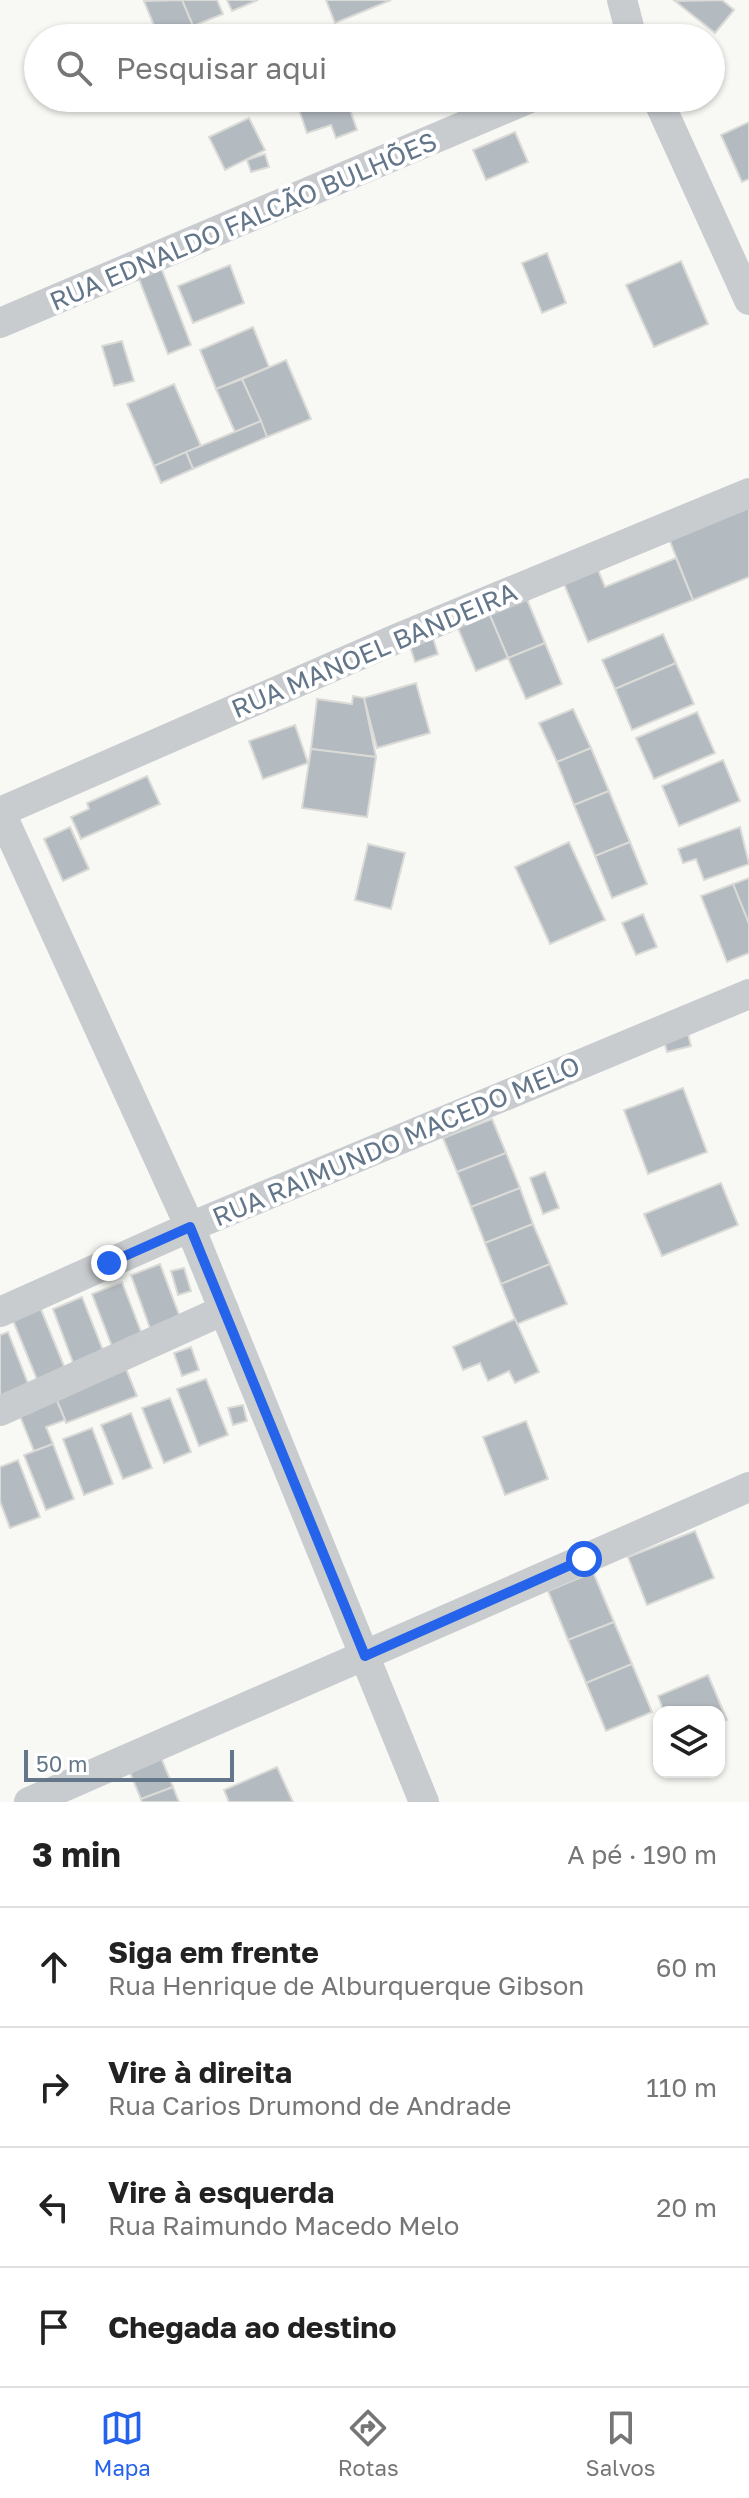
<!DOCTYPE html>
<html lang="pt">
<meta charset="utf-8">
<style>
:root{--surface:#fff;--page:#f2f2f2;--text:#222;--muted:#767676;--line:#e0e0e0;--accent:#2563eb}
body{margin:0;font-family:"Golos Text",sans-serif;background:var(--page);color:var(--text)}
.controls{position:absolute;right:24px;bottom:24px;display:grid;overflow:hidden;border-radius:16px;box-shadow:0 2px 6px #0004}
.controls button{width:72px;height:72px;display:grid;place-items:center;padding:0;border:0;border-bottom:2px solid var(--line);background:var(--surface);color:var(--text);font:40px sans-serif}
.scale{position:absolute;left:24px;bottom:20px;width:210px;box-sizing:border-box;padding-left:8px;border:4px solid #647689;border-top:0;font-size:22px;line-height:28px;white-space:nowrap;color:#647689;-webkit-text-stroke:6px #fff;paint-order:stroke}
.stop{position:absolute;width:24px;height:24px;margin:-18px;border:6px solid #2563eb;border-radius:50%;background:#fff}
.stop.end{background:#2563eb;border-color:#fff;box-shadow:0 2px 8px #0008}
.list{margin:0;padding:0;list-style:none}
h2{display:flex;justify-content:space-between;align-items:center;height:104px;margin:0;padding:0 32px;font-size:34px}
h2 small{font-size:26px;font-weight:400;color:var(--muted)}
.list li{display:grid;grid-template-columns:52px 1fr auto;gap:24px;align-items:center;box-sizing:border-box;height:120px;padding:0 32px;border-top:2px solid var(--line)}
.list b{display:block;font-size:30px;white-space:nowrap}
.list p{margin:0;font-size:26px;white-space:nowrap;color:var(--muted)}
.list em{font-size:26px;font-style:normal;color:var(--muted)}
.icon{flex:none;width:44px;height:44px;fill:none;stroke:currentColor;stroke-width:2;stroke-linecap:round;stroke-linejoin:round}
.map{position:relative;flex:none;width:749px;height:1802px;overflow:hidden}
.search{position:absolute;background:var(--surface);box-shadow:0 2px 6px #0004;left:24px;right:24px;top:24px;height:88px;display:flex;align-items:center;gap:20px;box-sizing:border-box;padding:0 28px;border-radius:44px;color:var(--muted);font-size:30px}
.sheet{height:584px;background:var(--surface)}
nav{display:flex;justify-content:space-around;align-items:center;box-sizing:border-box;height:112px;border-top:2px solid var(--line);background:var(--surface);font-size:22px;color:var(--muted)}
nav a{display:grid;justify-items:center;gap:4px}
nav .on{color:var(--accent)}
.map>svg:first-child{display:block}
.building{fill:#b3bac0;stroke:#dadad7;stroke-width:2}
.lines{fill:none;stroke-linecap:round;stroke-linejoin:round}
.street{stroke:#c8cccf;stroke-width:30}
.route{stroke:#2563eb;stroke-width:10}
.labels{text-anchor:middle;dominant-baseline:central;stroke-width:8;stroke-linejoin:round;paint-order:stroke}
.street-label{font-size:26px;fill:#647689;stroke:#fff}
</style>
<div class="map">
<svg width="749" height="1802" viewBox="0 0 749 1802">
<rect width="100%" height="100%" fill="#f8f8f5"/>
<g class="building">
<polygon points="182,0 217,0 223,14 193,26"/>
<polygon points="182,0 193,26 159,38 144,1"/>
<polygon points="227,0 258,0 232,11"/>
<polygon points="326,0 391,0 335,23"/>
<polygon points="722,0 734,10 715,33 675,1"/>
<polygon points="305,98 346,98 357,130 336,138 331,125 307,133 296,101"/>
<polygon points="249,118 265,150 225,170 209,137"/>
<polygon points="749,122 749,179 742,182 721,135"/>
<polygon points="515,132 528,162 486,180 473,150"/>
<polygon points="265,154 269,167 251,172 247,160"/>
<polygon points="547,253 566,303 542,313 522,263"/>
<polygon points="681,261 708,324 654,347 626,285"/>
<polygon points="160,265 191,345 168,354 137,274"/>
<polygon points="230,265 244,303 193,323 178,286"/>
<polygon points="253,327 269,367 216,389 200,350"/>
<polygon points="122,341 134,381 114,386 102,346"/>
<polygon points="286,360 311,419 267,437 242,379"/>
<polygon points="242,379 261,421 235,432 216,389"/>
<polygon points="174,384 201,446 154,466 127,404"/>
<polygon points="261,421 267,437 193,469 186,452"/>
<polygon points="186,452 193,469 161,483 154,466"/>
<polygon points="749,502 749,577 693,600 668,536"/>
<polygon points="676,558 693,600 588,642 562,579 596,565 605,587"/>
<polygon points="526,597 545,643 508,658 489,613"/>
<polygon points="489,613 508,658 476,671 457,626"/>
<polygon points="663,634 676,663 615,689 602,660"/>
<polygon points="432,635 438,654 415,662 409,643"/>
<polygon points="545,643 562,684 526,699 508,658"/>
<polygon points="676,663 694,704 632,730 615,689"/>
<polygon points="416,683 430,733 377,748 364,698"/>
<polygon points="353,696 364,698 376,757 311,749 317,699 352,704"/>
<polygon points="573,709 591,748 557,762 539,723"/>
<polygon points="697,712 715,753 654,779 636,738"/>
<polygon points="295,725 308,763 263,779 249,741"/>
<polygon points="591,748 609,791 574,805 557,762"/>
<polygon points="311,749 376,757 367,817 302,808"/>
<polygon points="723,760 740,801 679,826 662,786"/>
<polygon points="147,776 160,804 81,839 71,817 89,809 87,803"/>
<polygon points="609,791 630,842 595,856 574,805"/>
<polygon points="70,827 89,869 63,881 44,839"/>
<polygon points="740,827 749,864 704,880 696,859 683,863 678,849"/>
<polygon points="569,842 605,920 550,944 515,867"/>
<polygon points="630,842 647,884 612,898 595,856"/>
<polygon points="368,844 405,853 391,909 355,900"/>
<polygon points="749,878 749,924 733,884"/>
<polygon points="733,884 749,924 749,953 727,962 701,896"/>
<polygon points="643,914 657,947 636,955 622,923"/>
<polygon points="687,1030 691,1046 667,1052 663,1037"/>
<polygon points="683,1088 707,1152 648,1174 624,1110"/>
<polygon points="492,1119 506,1153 457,1172 443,1138"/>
<polygon points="506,1153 520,1188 471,1207 457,1172"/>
<polygon points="545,1172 559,1208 543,1214 530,1178"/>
<polygon points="721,1183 738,1225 662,1256 644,1214"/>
<polygon points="520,1188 533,1224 485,1243 471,1207"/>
<polygon points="533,1224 550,1264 501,1284 485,1243"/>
<polygon points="160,1264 181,1320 151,1331 131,1275"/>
<polygon points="550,1264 567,1304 517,1324 501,1284"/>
<polygon points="184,1268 191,1291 178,1295 171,1271"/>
<polygon points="122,1282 143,1337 113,1349 92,1294"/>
<polygon points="82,1297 104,1353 74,1365 53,1309"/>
<polygon points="40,1307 66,1371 38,1382 12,1318"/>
<polygon points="515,1319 539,1372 515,1383 509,1371 488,1381 480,1363 463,1370 453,1347"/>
<polygon points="8,1332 29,1386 0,1396 0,1335"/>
<polygon points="191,1347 199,1370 182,1376 174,1353"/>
<polygon points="126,1369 137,1396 66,1423 55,1396"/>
<polygon points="206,1379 228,1435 199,1446 177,1389"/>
<polygon points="55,1396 65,1420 46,1427 53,1444 34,1451 18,1411"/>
<polygon points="170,1398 191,1452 164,1463 142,1408"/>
<polygon points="243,1405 247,1421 233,1425 228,1408"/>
<polygon points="131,1413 152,1468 123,1479 101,1425"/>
<polygon points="526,1421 548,1479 505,1495 483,1437"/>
<polygon points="92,1428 113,1484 84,1495 63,1439"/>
<polygon points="53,1444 74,1499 46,1510 24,1455"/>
<polygon points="18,1460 40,1517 10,1528 0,1501 0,1467"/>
<polygon points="695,1531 714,1578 647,1605 628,1557"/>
<polygon points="593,1572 614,1622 568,1640 548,1591"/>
<polygon points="614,1622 632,1664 586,1683 568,1640"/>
<polygon points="632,1664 652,1712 606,1731 586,1683"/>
<polygon points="708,1675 727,1720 719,1723 719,1712 664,1712 658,1696"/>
<polygon points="160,1755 173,1787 141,1799 128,1768"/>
<polygon points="277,1767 293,1802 229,1802 224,1790"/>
<polygon points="173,1787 179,1802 142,1802 141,1799"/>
</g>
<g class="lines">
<g class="street">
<polyline points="622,0 632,38"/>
<polyline points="657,98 749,300"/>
<polyline points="0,323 530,98"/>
<polyline points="0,811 190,1227 424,1802"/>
<polyline points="0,812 396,639 749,493"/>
<polyline points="0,1312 190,1227 749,994"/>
<polyline points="0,1411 224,1310"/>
<polyline points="29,1802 749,1487"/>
</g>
</g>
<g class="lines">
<polyline class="route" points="109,1263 190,1227 365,1656 584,1559"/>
</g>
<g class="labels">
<g class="street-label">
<text transform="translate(243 221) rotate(-23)">RUA EDNALDO FALCÃO BULHÕES</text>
<text transform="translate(374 650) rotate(-23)">RUA MANOEL BANDEIRA</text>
<text transform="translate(396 1141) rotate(-23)">RUA RAIMUNDO MACEDO MELO</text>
</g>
</g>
</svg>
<div class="controls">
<button><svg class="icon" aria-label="layers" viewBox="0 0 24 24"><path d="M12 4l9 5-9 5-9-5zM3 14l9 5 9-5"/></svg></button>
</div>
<div class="scale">50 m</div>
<div class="stop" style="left:584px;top:1559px"></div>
<div class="stop end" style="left:109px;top:1263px"></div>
<div class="search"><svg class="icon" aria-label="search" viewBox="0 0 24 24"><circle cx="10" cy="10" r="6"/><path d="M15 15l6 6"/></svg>Pesquisar aqui</div>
</div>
<section class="sheet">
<h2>3 min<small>A pé · 190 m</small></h2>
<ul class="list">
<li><svg class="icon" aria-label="ahead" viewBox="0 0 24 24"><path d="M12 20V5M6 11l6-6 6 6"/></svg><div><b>Siga em frente</b><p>Rua Henrique de Alburquerque Gibson</p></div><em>60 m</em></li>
<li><svg class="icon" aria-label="right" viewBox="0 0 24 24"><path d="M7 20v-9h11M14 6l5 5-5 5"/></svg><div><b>Vire à direita</b><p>Rua Carios Drumond de Andrade</p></div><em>110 m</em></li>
<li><svg class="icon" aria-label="left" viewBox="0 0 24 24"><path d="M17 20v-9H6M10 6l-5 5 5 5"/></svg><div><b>Vire à esquerda</b><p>Rua Raimundo Macedo Melo</p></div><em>20 m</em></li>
<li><svg class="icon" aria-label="arrive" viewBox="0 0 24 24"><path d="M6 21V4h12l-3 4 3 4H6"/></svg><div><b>Chegada ao destino</b></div></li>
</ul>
</section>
<nav>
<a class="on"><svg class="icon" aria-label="map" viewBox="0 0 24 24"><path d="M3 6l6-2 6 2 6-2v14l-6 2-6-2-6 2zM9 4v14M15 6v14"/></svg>Mapa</a>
<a><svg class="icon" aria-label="directions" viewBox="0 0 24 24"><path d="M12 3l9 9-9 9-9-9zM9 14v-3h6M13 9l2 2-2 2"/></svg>Rotas</a>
<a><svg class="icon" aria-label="saved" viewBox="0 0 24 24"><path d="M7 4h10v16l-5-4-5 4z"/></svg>Salvos</a>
</nav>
